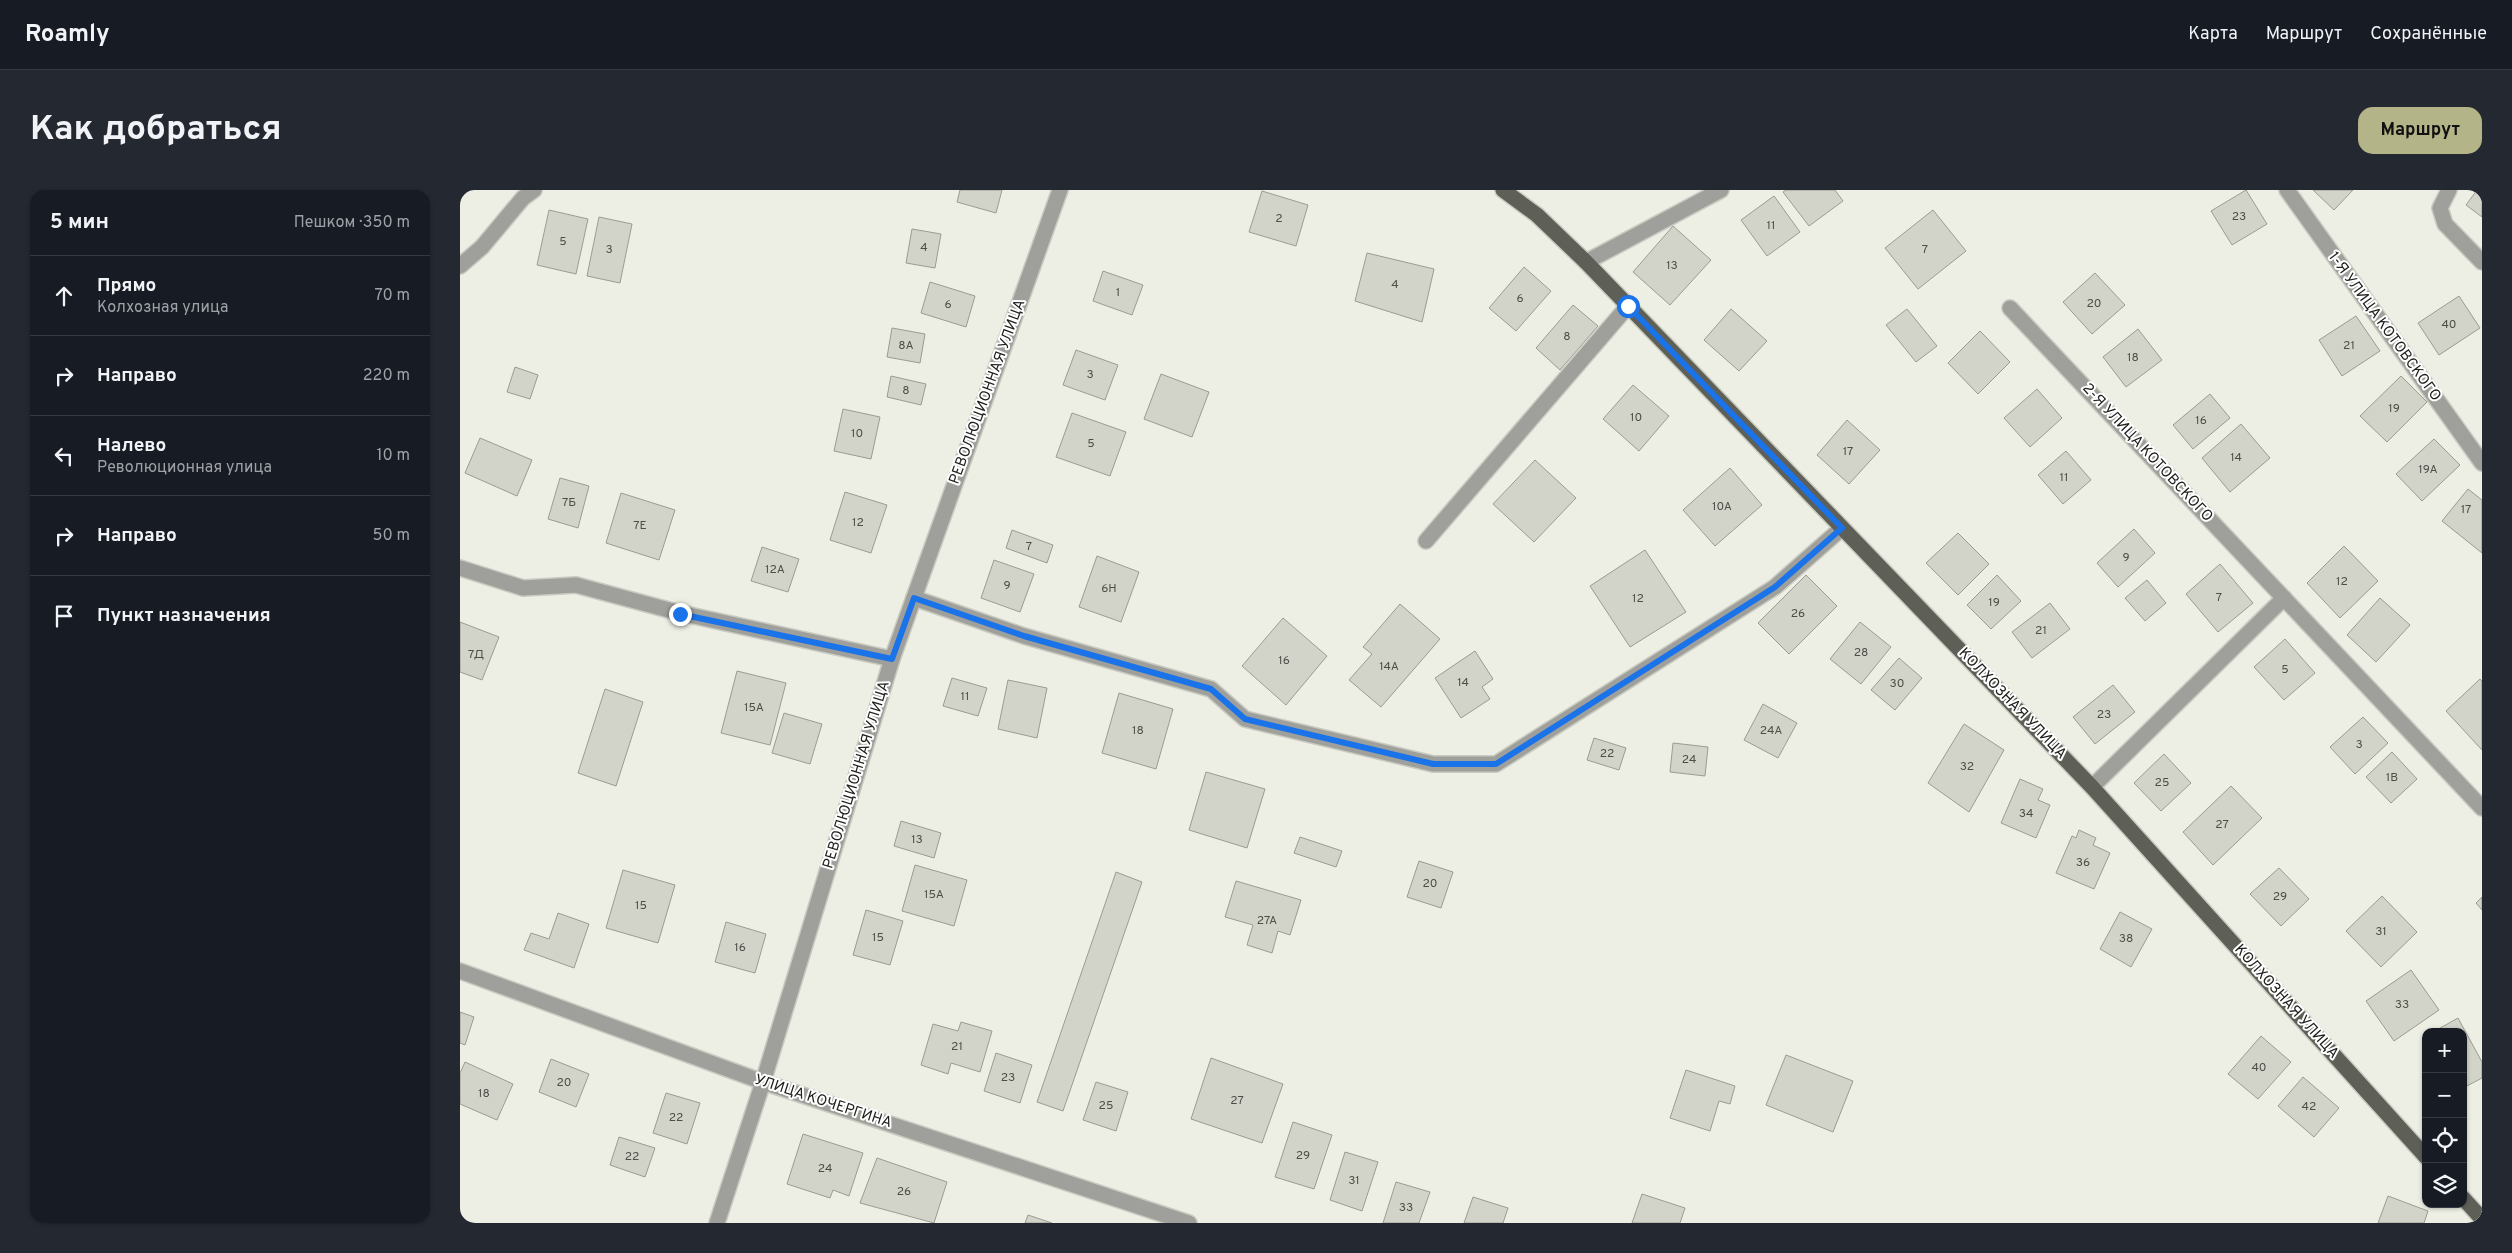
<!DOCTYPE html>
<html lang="ru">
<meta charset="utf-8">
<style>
:root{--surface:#171b24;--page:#242831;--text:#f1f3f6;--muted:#9ea1a6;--line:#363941;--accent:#b3b487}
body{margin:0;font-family:Overpass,sans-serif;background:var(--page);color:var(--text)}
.controls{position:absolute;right:15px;bottom:15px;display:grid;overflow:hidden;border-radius:10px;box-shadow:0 1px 4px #0004}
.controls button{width:45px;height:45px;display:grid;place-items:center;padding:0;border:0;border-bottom:1px solid var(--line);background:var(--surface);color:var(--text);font:25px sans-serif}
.stop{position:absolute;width:15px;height:15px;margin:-11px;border:4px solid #1a73e8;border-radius:50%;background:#fff}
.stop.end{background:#1a73e8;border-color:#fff;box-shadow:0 1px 5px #0008}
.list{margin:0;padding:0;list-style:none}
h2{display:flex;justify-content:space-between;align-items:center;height:65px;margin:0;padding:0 20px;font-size:21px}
h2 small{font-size:16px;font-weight:400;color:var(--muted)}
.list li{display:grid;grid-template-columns:32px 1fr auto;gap:15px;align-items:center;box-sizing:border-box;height:80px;padding:0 20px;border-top:1px solid var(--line)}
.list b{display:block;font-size:19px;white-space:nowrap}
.list p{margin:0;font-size:16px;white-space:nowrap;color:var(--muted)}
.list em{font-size:16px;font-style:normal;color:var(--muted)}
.icon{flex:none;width:28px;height:28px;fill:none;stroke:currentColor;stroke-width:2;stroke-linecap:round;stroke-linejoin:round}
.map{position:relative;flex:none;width:2022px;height:1033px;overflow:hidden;border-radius:15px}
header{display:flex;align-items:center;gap:30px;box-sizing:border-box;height:70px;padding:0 25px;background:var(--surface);border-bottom:1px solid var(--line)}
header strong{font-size:24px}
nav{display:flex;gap:28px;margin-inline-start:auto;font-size:18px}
.intro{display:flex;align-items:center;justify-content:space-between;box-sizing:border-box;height:120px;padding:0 30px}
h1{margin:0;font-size:35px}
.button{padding:12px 22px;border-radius:15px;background:var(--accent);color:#111;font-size:18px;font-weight:700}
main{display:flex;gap:30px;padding:0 30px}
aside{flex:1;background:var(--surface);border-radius:15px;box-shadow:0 1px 4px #0004}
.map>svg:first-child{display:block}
.building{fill:#d3d4c9;stroke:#9b9c91}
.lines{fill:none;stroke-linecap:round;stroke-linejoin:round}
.minor-casing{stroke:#c9cac0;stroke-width:18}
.major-casing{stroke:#c9cac0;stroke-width:18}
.minor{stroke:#9f9f9b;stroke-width:15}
.major{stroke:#5e5f57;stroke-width:15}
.route{stroke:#1a73e8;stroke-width:6}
.labels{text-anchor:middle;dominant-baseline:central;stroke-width:4;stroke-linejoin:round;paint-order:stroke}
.number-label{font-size:12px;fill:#4d4e48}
.street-label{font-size:15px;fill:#20211d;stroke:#fff}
</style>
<header>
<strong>Roamly</strong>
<nav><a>Карта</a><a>Маршрут</a><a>Сохранённые</a></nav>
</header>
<div class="intro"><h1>Как добраться</h1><a class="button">Маршрут</a></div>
<main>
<aside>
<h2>5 мин<small>Пешком · 350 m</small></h2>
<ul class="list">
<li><svg class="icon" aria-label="ahead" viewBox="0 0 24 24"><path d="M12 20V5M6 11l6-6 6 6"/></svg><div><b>Прямо</b><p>Колхозная улица</p></div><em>70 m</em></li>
<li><svg class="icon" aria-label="right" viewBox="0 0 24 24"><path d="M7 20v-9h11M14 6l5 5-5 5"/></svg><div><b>Направо</b></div><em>220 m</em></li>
<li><svg class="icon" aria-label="left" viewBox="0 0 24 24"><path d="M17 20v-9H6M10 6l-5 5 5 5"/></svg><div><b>Налево</b><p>Революционная улица</p></div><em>10 m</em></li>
<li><svg class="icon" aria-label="right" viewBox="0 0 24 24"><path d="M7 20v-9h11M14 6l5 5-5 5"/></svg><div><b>Направо</b></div><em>50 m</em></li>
<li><svg class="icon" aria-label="arrive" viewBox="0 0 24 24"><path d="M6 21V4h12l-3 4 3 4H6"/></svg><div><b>Пункт назначения</b></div></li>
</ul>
</aside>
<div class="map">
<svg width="2022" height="1033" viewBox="0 0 2022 1033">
<rect width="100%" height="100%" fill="#eeefe4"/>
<g class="building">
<polygon points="500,0 542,0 536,23 497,12"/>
<polygon points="1326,0 1375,0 1383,11 1349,36 1323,2"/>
<polygon points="1786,0 1807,34 1772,55 1751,21"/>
<polygon points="1853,0 1893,0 1874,20"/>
<polygon points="2017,0 2022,0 2022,27 2006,15"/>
<polygon points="802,1 848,15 836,56 789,42"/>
<polygon points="1314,6 1340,42 1307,66 1281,30"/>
<polygon points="89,20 128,29 116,84 77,75"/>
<polygon points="1473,20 1506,61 1458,99 1425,58"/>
<polygon points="139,27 172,34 160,93 127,86"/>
<polygon points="1213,36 1251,70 1210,115 1173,82"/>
<polygon points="452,39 481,44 475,78 446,73"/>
<polygon points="907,63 974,79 962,132 895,111"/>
<polygon points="1064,77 1091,101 1056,141 1029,118"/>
<polygon points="643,81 683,95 672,125 633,111"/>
<polygon points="1635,83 1665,115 1632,144 1603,112"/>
<polygon points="470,92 515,106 506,137 461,123"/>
<polygon points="1999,106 2020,138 1979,165 1958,133"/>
<polygon points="1113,115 1138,136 1100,180 1076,158"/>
<polygon points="1271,119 1307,151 1279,181 1244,150"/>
<polygon points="1447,119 1477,156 1456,172 1426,135"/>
<polygon points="1896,126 1920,161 1882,186 1859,150"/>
<polygon points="432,138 465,144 460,173 427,167"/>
<polygon points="1678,139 1702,170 1666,197 1643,167"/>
<polygon points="1520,141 1550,172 1518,204 1488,173"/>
<polygon points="616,160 658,175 645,210 603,195"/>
<polygon points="55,177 78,185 70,209 47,202"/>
<polygon points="701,184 749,202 732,247 684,229"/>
<polygon points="431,186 466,194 461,215 427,207"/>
<polygon points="1941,186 1967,212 1927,252 1900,226"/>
<polygon points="1173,195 1209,226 1179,261 1143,229"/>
<polygon points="1577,199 1602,228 1570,257 1544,228"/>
<polygon points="1750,204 1770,228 1733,259 1713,235"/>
<polygon points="383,219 420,227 411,269 374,261"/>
<polygon points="612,223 666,242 650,286 596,267"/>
<polygon points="1387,230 1420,260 1389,294 1357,265"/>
<polygon points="1781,234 1810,268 1770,302 1742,268"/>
<polygon points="20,248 72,270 57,306 5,283"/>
<polygon points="1974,249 2000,275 1962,311 1936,284"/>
<polygon points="1606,261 1631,290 1603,314 1578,285"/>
<polygon points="1075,270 1116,308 1074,352 1033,314"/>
<polygon points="1270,278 1302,315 1255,356 1223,320"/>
<polygon points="100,288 129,296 118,338 88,329"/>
<polygon points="2008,299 2022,310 2022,363 1982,331"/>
<polygon points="385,302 427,315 411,363 370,350"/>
<polygon points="161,303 215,320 199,370 146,353"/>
<polygon points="1674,339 1695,363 1658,397 1637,373"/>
<polygon points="552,340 593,355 587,373 546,358"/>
<polygon points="1498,343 1529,374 1498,405 1466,373"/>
<polygon points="1884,356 1918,391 1880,428 1847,393"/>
<polygon points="302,357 339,369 328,402 291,391"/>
<polygon points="1185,360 1226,422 1170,457 1130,396"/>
<polygon points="637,366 679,382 661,432 619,417"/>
<polygon points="534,370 574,384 560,422 521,408"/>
<polygon points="1760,374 1793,413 1758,442 1726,404"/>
<polygon points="1346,385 1377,416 1329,464 1298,433"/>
<polygon points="1537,385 1561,411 1531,439 1507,415"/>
<polygon points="1687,390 1706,413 1685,431 1665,408"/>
<polygon points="1920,408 1950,435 1916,472 1887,445"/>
<polygon points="1590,413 1610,439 1572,468 1552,442"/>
<polygon points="940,414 980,449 921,517 889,490 912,464 903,457"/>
<polygon points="823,428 867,466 826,515 782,476"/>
<polygon points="0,432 39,447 22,490 0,482"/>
<polygon points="1400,432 1431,457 1401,494 1370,469"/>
<polygon points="1825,449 1855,483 1824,510 1794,477"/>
<polygon points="1015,461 1033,489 1022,497 1030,509 1001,528 975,488"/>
<polygon points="1439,468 1462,488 1435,520 1411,500"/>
<polygon points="277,481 326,493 310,555 261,543"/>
<polygon points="492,488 527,498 518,526 483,516"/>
<polygon points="2020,489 2022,491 2022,560 1986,521"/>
<polygon points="548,490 587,498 577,548 538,539"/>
<polygon points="1653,495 1675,522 1635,554 1613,527"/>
<polygon points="145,499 183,512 156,596 118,583"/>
<polygon points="659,503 713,519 696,579 642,563"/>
<polygon points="1303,514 1337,533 1318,568 1284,550"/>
<polygon points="324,523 362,534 350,574 312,563"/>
<polygon points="1903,527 1928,553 1895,584 1870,557"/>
<polygon points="1504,534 1544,560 1509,622 1468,593"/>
<polygon points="1134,548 1166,558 1159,580 1127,570"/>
<polygon points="1213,553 1248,557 1245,586 1210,582"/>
<polygon points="1932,562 1957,589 1931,613 1906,587"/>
<polygon points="1704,564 1731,593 1701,621 1674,593"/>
<polygon points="746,582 805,599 787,658 729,640"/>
<polygon points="1560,589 1583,599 1578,610 1590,615 1576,648 1541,633"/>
<polygon points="1771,596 1802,628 1753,675 1723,642"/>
<polygon points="441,631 481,643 474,668 434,656"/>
<polygon points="1619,640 1636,648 1633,655 1650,663 1634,699 1596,683 1612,646 1616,648"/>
<polygon points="840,647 882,661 876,677 834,663"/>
<polygon points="959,671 993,682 981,718 947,707"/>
<polygon points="455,675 507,690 494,736 442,721"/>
<polygon points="1819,678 1849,709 1821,736 1790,704"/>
<polygon points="163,680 215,695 198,753 146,738"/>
<polygon points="656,682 682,692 603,921 577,912"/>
<polygon points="776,691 841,710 830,745 818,741 812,763 787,755 793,735 765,727"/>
<polygon points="1922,706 1957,742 1921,777 1886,741"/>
<polygon points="2022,707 2022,720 2016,713"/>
<polygon points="406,720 443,731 430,775 393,765"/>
<polygon points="1660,722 1692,739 1671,777 1640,759"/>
<polygon points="98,723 129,734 114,778 64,760 71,743 89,749"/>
<polygon points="266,732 306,744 295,783 255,772"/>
<polygon points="1951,780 1979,820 1934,851 1906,811"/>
<polygon points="0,822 14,827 5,855 0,853"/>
<polygon points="1998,828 2022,872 2022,888 2003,898 2003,842 1973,842"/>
<polygon points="501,832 532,841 520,882 491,873 488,884 461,875 473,834 498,841"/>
<polygon points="1801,846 1831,872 1798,909 1768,884"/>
<polygon points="536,863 572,875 560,913 524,901"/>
<polygon points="1326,865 1393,891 1373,942 1306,915"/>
<polygon points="751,868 823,894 802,953 731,929"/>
<polygon points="91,869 129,884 116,917 79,902"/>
<polygon points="5,872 53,894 37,930 0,914 0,883"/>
<polygon points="1226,880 1275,896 1270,914 1259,911 1250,941 1210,928"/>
<polygon points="1843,887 1879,918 1854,947 1818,916"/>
<polygon points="636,892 668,902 656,941 623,930"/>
<polygon points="206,903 240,913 227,954 193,943"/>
<polygon points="833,932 872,945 854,999 815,987"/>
<polygon points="343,944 403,963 389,1006 373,1000 370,1008 327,994"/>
<polygon points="159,947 195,958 185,987 150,975"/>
<polygon points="885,962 918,972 902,1021 870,1010"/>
<polygon points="417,968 487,992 474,1033 400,1013"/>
<polygon points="936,992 970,1002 959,1033 923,1033"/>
<polygon points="1182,1004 1225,1018 1220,1033 1172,1033"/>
<polygon points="1928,1006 1968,1021 1964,1033 1918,1033"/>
<polygon points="1013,1007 1048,1018 1043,1033 1004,1033"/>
<polygon points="568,1025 592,1033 565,1033"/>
</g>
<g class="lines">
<g class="minor-casing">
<g id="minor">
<polyline points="1827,0 2022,273"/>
<polyline points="1989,0 1980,18 1985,34 2022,72"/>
<polyline points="1126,72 1261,0"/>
<polyline points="0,76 22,57 63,8 74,0"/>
<polyline points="1550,118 2022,618"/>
<polyline points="966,351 1168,116"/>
<polyline points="0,378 63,398 116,395 220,423 432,469"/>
<polyline points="454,408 564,446 751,499 785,529 973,574 1036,574 1315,397 1382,338"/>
<polyline points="1632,597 1824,408"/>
<polyline points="0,781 303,892 729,1033"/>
<polyline points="257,1033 303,892 432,469 600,0"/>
</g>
</g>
<g class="major-casing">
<g id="major">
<polyline points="1043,0 1077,25 1126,72 1632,597 1966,967"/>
<polyline points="2003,1008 2022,1029"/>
</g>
</g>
<use href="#minor" class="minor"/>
<use href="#major" class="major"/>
</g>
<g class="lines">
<polyline class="route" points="220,424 432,469 454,408 564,446 751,499 785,529 973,574 1036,574 1315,397 1382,338 1168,116"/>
</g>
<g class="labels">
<g class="number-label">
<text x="1779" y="27">23</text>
<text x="819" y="29">2</text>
<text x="1311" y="36">11</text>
<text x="103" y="52">5</text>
<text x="464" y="58">4</text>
<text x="149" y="60">3</text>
<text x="1465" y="60">7</text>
<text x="1212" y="76">13</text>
<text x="935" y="95">4</text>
<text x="658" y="103">1</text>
<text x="1060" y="109">6</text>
<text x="1634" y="114">20</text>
<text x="488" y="115">6</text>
<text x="1989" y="135">40</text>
<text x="1107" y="147">8</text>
<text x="446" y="156">8А</text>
<text x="1889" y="156">21</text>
<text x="1673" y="168">18</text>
<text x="630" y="185">3</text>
<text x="446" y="201">8</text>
<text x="1934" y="219">19</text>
<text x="1176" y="228">10</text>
<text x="1741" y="231">16</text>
<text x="397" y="244">10</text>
<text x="631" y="254">5</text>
<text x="1388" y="262">17</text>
<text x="1776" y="268">14</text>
<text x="1968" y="280">19А</text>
<text x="1604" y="288">11</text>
<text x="109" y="313">7Б</text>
<text x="1262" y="317">10А</text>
<text x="2006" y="320">17</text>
<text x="398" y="333">12</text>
<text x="180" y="336">7Е</text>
<text x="569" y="357">7</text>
<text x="1666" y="368">9</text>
<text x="315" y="380">12А</text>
<text x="1882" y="392">12</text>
<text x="547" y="396">9</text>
<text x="649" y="399">6Н</text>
<text x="1759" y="408">7</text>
<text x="1178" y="409">12</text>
<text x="1534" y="413">19</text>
<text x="1338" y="424">26</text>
<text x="1581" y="441">21</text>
<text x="1401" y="463">28</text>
<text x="16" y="465">7Д</text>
<text x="824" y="471">16</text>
<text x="929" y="477">14А</text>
<text x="1825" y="480">5</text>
<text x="1003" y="493">14</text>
<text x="1437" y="494">30</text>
<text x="505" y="507">11</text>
<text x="294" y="518">15А</text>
<text x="1644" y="525">23</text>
<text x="678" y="541">18</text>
<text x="1311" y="541">24А</text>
<text x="1899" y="555">3</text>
<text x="1147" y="564">22</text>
<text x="1229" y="570">24</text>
<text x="1507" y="577">32</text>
<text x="1932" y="588">1В</text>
<text x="1702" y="593">25</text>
<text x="1566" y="624">34</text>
<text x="1762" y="635">27</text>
<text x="457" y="650">13</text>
<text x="1623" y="673">36</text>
<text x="970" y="694">20</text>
<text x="474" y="705">15А</text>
<text x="1820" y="707">29</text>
<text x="181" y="716">15</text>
<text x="807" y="731">27А</text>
<text x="1921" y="742">31</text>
<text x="418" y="748">15</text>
<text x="1666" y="749">38</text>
<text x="280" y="758">16</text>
<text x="1942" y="815">33</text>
<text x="497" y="857">21</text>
<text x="1799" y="878">40</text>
<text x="548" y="888">23</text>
<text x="104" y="893">20</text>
<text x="24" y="904">18</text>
<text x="777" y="911">27</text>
<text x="646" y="916">25</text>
<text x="1849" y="917">42</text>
<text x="216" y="928">22</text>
<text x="843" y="966">29</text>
<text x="172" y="967">22</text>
<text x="365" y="979">24</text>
<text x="894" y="991">31</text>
<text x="444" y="1002">26</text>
<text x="946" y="1018">33</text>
</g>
<g class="street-label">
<text transform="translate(1924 137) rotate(54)">1-Я УЛИЦА КОТОВСКОГО</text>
<text transform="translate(528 202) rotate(-70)">РЕВОЛЮЦИОННАЯ УЛИЦА</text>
<text transform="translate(1687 263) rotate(47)">2-Я УЛИЦА КОТОВСКОГО</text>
<text transform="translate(1552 514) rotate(46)">КОЛХОЗНАЯ УЛИЦА</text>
<text transform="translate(397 585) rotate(-73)">РЕВОЛЮЦИОННАЯ УЛИЦА</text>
<text transform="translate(1826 812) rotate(48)">КОЛХОЗНАЯ УЛИЦА</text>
<text transform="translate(363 912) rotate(18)">УЛИЦА КОЧЕРГИНА</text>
</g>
</g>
</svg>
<div class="controls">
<button>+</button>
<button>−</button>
<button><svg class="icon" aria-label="locate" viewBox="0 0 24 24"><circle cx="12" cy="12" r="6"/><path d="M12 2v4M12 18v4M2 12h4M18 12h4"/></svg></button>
<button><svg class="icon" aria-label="layers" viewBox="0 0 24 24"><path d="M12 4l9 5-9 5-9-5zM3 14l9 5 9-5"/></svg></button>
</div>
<div class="stop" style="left:1168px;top:116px"></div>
<div class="stop end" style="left:220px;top:424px"></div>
</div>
</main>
